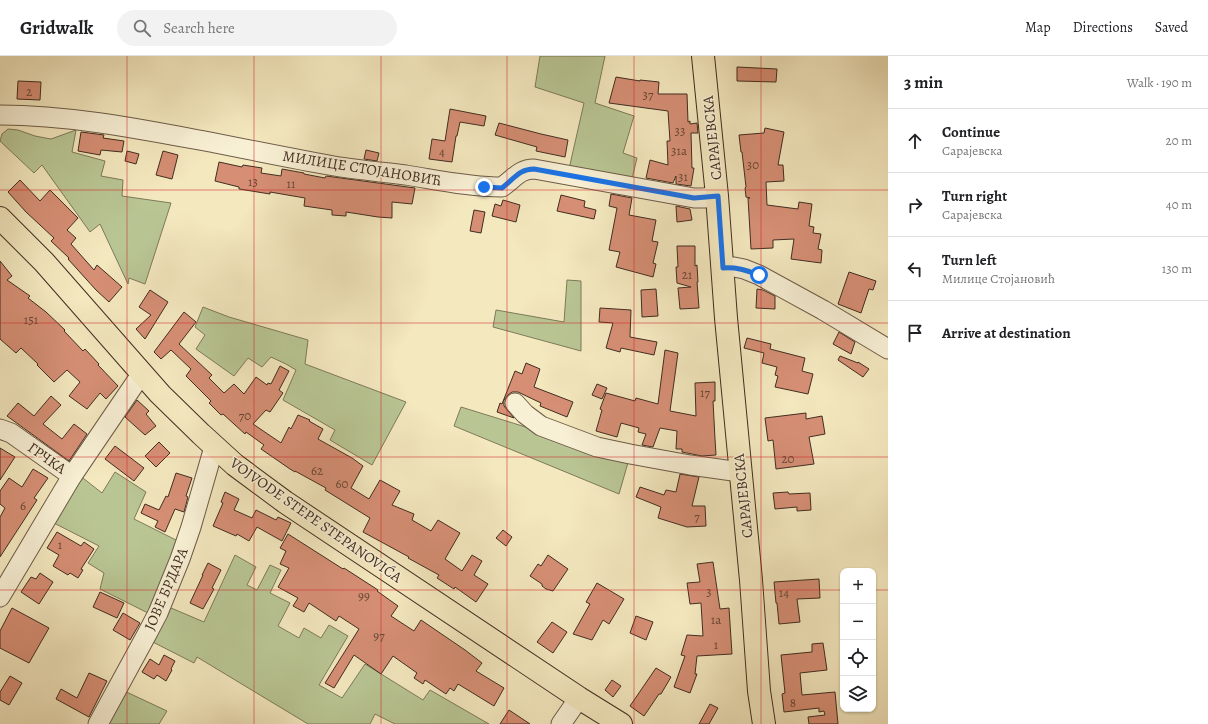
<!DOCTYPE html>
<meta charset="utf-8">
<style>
:root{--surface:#fff;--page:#f2f2f2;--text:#202124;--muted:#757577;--line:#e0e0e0}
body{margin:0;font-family:Alegreya,serif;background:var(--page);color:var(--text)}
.controls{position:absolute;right:12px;bottom:12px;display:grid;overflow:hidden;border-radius:8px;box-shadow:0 1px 3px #0004}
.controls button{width:36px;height:36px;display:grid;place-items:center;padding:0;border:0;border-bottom:1px solid var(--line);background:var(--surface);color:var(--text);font:20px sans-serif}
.stop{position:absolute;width:12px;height:12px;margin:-9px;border:3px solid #1a73e8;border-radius:50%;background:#fff}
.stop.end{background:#1a73e8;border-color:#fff;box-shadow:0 1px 4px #0008}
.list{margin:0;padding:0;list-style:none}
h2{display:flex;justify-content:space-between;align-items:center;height:52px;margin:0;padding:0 16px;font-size:17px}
h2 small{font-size:13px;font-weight:400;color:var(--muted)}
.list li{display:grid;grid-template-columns:26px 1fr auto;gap:12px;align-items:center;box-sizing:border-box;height:64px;padding:0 16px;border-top:1px solid var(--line)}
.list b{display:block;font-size:15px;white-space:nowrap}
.list p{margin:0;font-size:13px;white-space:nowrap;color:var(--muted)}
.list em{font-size:13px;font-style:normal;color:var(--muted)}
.icon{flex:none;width:22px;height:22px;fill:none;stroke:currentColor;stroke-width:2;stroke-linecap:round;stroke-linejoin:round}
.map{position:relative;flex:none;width:888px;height:668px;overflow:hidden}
header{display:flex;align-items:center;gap:24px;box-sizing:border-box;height:56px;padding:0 20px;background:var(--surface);border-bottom:1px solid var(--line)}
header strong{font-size:19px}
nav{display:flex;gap:22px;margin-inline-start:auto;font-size:14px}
.search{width:280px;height:36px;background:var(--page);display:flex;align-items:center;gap:10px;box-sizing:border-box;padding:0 14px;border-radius:22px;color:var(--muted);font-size:15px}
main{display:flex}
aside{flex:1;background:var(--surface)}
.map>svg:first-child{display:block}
.green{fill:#b9c694;stroke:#7d7a5a}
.building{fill:#d68f75;stroke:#412d20}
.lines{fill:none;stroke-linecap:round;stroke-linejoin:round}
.minor-casing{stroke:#6e5c48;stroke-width:21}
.major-casing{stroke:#412d20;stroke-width:24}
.minor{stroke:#f8f0d5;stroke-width:19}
.major{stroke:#f4e8bf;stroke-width:22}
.route{stroke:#1a73e8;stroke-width:5}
.grid{fill:none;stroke:#d62828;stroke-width:1;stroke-opacity:0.55}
.labels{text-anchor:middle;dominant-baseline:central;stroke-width:3;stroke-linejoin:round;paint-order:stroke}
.number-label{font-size:13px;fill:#664635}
.street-label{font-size:15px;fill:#412d20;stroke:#f8f0d5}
</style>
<header>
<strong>Gridwalk</strong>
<div class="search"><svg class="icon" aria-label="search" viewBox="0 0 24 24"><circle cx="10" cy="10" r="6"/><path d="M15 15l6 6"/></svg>Search here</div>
<nav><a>Map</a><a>Directions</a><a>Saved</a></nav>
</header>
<main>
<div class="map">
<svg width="888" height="668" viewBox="0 0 888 668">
<rect width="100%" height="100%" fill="#f4e8bf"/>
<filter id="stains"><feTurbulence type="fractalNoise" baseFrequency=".005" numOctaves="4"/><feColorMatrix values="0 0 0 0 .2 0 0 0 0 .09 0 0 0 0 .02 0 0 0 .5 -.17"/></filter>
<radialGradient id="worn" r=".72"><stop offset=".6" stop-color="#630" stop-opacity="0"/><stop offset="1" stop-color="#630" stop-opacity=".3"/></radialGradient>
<g class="green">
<polygon points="540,0 605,0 595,47 634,60 623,97 637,102 631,127 569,113 584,47 535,31"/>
<polygon points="8,73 18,74 35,80 51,83 76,74 72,96 105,105 101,120 123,124 122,140 171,147 145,228 129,222 128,228 100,168 90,176 42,109 34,117 0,85 2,78"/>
<polygon points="567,224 581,225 581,295 493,271 496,254 564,266"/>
<polygon points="203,251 229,261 308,284 305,308 406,346 372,409 330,384 335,374 283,344 296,314 286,308 271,301 262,311 248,302 234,320 196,293 205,279 195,271"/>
<polygon points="461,351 629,403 619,438 454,370"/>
<polygon points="115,416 146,436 134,463 182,487 164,549 204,566 235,499 256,511 247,529 257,534 270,509 281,514 270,537 290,547 278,570 299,582 304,572 321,582 329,569 348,580 319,629 342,642 365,608 423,644 430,634 489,668 395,668 375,658 370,668 308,668 197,601 194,607 143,581 154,560 100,533 104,517 88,507 99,490 50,465 79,419 102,437"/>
<polygon points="120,633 167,655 159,668 108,668"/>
</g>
<g class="building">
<polygon points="737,11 777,13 776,26 737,25"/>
<polygon points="616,21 640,25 640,24 659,26 658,38 687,38 688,66 690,65 690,68 697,67 698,77 691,77 692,112 694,112 691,130 676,128 676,120 673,127 646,122 650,104 668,109 667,85 670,85 668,55 609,47"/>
<polygon points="18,25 41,26 40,44 17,43"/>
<polygon points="450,53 486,60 484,70 460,66 457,80 456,80 452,106 429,103 432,83 445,85"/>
<polygon points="499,67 541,78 568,84 565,101 536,95 537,91 495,79"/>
<polygon points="765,72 784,76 778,109 783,109 784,125 766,126 767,149 798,153 799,146 812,148 809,170 814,171 813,177 821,178 818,193 822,194 821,207 791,203 794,183 773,184 773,192 751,193 748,142 750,142 746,141 745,132 746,131 742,96 741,96 739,79 764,77"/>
<polygon points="81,76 104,79 103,82 124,85 122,96 101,94 100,99 78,95"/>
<polygon points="366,94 379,97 377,105 364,103"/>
<polygon points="127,95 139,98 136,108 125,105"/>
<polygon points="163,95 178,99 172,123 156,119"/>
<polygon points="219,106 242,111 243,109 262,112 261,117 281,120 282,113 304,117 304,118 325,122 326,120 415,132 412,148 392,146 392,162 378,161 346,156 346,160 332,159 332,154 304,150 305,142 270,136 270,138 239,133 239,131 215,125"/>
<polygon points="20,124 40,145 50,134 78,162 67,174 76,182 71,188 94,214 97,209 122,231 109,246 96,234 68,203 69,202 51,185 54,182 26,156 8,136"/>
<polygon points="611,138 632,142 629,159 656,164 652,185 658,186 653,207 656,208 653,221 616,211 620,196 609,194 617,152 609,150"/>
<polygon points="561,139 585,145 584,151 596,154 594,163 557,155"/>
<polygon points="503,144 520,149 516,166 492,160 495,148 501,150"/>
<polygon points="676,150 690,153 692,164 677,166"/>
<polygon points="474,154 485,156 481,177 470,175"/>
<polygon points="677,190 695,190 695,210 697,209 698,226 697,226 699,252 680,253 678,232 691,231 677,227 676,211 678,211"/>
<polygon points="0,205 12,220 7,224 30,240 28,242 46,256 65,274 64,275 83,295 85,293 99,308 98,309 118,330 106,343 100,337 87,353 69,340 80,326 67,314 54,326 37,309 38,308 21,292 16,297 0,283"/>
<polygon points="849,216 876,225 873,234 869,233 861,257 838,248"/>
<polygon points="656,233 658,260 642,261 641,234"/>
<polygon points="757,233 763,234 775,240 775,253 756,252"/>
<polygon points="150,234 168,246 145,283 136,273 151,259 139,251"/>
<polygon points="600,252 631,254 630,281 657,286 654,299 621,292 620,296 606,292 613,267 599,266"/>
<polygon points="184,256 196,266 179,288 212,319 209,322 224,337 234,328 244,338 256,321 267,329 268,327 271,328 280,310 289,315 279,334 283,337 270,356 266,354 253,368 281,387 289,371 291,373 298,359 310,364 309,365 323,373 318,383 352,402 363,410 351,432 369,443 380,424 400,435 392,449 414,458 412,464 431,475 438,464 460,477 445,503 462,515 472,499 482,505 474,519 488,528 476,546 455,531 454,533 437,522 439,519 408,502 409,501 363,476 370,462 325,434 326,432 295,415 295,416 290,413 261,393 264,389 246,376 245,378 223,358 221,359 209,347 211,345 186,320 191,313 171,294 161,303 154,296"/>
<polygon points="839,276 855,286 851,298 833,288"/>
<polygon points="747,282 771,288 770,293 805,302 802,315 813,318 808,338 775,331 778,320 775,319 777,311 762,307 764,297 744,292"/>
<polygon points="665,294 678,297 670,355 696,360 695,327 715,326 715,345 713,345 715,383 716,399 702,400 682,396 682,393 676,393 677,375 660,372 653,391 642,389 646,378 638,376 639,372 621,367 617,381 596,375 602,354 600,353 606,337 635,345 636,342 658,348"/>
<polygon points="840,300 858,307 858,306 869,313 863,321 838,304"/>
<polygon points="526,307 540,313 534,331 573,346 567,361 540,350 541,347 518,336 512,336 508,339 504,344 504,350 514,362 497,356 500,347 502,348 515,315 522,318"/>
<polygon points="597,328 607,332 602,343 592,339"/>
<polygon points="51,340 61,349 43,368 62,383 74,368 87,378 69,405 7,360 18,347 34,360"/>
<polygon points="137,344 149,355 146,358 156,370 145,379 125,361"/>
<polygon points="806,357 806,363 822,360 825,378 809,381 814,408 776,413 773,384 768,385 765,362"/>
<polygon points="159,386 170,397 156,411 145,400"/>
<polygon points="115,390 144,412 134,425 105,403"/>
<polygon points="0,392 15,401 0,424"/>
<polygon points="33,413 48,422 34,442 37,444 0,501 0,461 5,452 0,448 0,435 9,422 22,431"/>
<polygon points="176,417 192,422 186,440 188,441 184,456 175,453 165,476 155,471 158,465 141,457 145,448 159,454 166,440 168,441"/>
<polygon points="680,418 699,421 692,450 705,450 706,470 687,471 658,462 661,451 636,441 640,431 664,439 666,434 676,436"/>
<polygon points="225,436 239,443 234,454 252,462 256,454 276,464 278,461 291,467 282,485 257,471 249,485 237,478 236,480 213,470 223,447 221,446"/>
<polygon points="788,436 789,438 810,437 811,454 797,455 797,451 775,453 773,437"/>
<polygon points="503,474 512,481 506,490 496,482"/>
<polygon points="57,476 81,490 84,486 94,493 81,513 83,514 78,522 70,517 68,519 53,510 59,499 47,492"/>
<polygon points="288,478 343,513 344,512 378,534 377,535 398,550 391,560 414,575 421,564 465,594 482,607 476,615 504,632 494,650 458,628 454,635 450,632 446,638 425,624 423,628 414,622 417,617 393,600 381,618 354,599 334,632 325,627 359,573 339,560 336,565 309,547 304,556 293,550 298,542 278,531 289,512 280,508 286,495 280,492"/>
<polygon points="548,499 568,513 553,535 546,533 542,530 542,528 530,520 538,508 541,510"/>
<polygon points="713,506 720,553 729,552 732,598 697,600 695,618 697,618 690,637 674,631 685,600 681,599 687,579 703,580 701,547 690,548 687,527 700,526 697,508"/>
<polygon points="208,507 221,514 212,532 214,533 203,553 190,547 203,519 202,519"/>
<polygon points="40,517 53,526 39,548 21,536 31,521 36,523"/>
<polygon points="819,523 820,542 797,543 800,566 779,568 777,547 776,547 774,526"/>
<polygon points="597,527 624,543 609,568 603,564 592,584 573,578 590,548 586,546"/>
<polygon points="100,536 124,547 117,562 93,551"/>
<polygon points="12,552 49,572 29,607 0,592 0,575"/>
<polygon points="123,557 140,567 130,584 113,574"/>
<polygon points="636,560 653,566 646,584 630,577"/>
<polygon points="552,566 567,576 553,597 537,586"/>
<polygon points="823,587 827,614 800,617 802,639 835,636 838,668 809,668 808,661 825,659 824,655 819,656 819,652 784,656 782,638 785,637 781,599 812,596 812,588"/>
<polygon points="164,599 175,605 171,613 172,614 166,625 157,619 154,623 142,616 150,603 159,609"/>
<polygon points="656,612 671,621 661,638 659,638 644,660 630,650"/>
<polygon points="89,617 107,625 89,661 56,643 61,633 77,642"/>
<polygon points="10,620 22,627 9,649 0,644 0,636"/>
<polygon points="612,624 621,630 613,641 605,634"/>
<polygon points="710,648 718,652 709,668 699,668"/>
<polygon points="509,654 530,668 500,668"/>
</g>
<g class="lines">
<g class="minor-casing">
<g id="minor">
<path d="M0,59C72,59 145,74 215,87C255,95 295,103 334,110C358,114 382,116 406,119C438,124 470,131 502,131C514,123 519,113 534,113L694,142H704L717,140"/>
<polyline points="723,212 734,211 744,213 759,219 823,254 888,293"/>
<polyline points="515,347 525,358 541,370 597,391 630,398 690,409 740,416"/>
<polyline points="0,373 11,377 72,420"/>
<polyline points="0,541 72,420 142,317"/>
<polyline points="98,668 147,578 158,557 180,503 191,471 214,391"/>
<polyline points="561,668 579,642"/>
</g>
</g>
<g class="major-casing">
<g id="major">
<polyline points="703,0 717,140 726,262 751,524 759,635 764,668"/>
<polyline points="0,162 44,206 160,338 201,378 235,409 285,446 579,642 621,668"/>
</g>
</g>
<use href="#minor" class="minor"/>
<use href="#major" class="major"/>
</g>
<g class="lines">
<path class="route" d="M484,131L502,132C514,123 519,113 534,113L694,142L718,140L723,212C736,211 746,214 759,219"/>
</g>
<path class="grid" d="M127,0V668M254,0V668M381,0V668M507,0V668M634,0V668M761,0V668M0,134H888M0,267H888M0,401H888M0,534H843M873,534H888"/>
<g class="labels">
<g class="number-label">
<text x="29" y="35">2</text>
<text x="648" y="38">37</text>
<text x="680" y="74">33</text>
<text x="679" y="94">31a</text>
<text x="442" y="95">4</text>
<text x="753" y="108">30</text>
<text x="683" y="120">31</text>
<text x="253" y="125">13</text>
<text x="291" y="127">11</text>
<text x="687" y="218">21</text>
<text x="31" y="263">151</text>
<text x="705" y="336">17</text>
<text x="245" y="359">70</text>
<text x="788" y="402">20</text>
<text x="317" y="414">62</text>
<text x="342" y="427">60</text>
<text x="23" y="449">6</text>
<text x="697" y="460">7</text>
<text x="60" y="488">1</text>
<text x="709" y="535">3</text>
<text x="784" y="536">14</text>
<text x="364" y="539">99</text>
<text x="716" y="563">1a</text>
<text x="379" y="579">97</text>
<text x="716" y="588">1</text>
<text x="793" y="646">8</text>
</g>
<g class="street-label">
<text transform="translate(712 82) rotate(-96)">САРАЈЕВСКА</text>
<text transform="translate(362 112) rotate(9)">МИЛИЦЕ СТОЈАНОВИЋ</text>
<text transform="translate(47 402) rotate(35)">ГРЧКА</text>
<text transform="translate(743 440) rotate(-96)">САРАЈЕВСКА</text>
<text transform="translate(316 464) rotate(35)">VOJVODE STEPE STEPANOVIĆA</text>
<text transform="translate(166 533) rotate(-67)">ЈОВЕ БРДАРА</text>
</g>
</g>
<rect width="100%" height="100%" filter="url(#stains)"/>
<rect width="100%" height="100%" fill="url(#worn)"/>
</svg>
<div class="controls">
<button>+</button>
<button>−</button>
<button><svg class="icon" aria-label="locate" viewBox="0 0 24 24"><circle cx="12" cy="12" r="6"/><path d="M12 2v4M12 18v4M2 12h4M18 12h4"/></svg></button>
<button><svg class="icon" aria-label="layers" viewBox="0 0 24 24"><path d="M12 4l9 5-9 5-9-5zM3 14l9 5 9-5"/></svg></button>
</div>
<div class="stop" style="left:759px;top:219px"></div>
<div class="stop end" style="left:484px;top:131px"></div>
</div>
<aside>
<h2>3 min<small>Walk · 190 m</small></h2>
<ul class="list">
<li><svg class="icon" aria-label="ahead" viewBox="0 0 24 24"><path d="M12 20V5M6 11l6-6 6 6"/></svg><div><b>Continue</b><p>Сарајевска</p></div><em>20 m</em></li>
<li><svg class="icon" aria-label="right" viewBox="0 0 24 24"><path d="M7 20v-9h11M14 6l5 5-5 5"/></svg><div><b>Turn right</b><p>Сарајевска</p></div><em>40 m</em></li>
<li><svg class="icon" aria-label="left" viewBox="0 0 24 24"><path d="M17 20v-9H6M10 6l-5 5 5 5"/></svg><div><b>Turn left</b><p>Милице Стојановић</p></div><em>130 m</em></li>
<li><svg class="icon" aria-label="arrive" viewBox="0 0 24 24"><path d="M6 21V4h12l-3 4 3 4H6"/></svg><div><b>Arrive at destination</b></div></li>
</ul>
</aside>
</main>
